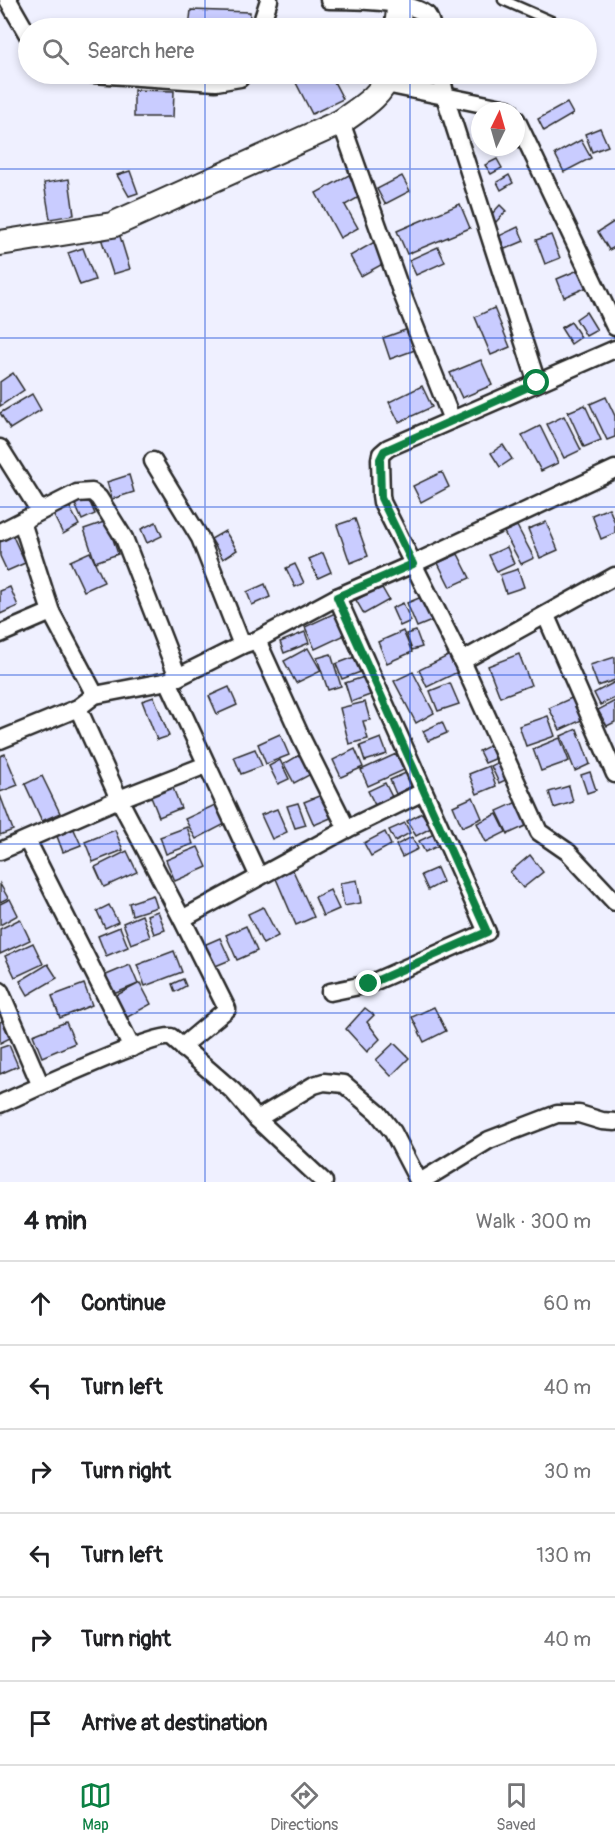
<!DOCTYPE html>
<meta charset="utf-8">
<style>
:root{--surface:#fff;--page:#f2f2f2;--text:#202124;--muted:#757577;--line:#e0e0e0;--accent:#0b8043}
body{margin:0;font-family:Pangolin,sans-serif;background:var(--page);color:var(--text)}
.compass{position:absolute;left:471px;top:102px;width:54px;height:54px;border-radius:50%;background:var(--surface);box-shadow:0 3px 9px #0003;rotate:5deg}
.stop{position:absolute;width:18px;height:18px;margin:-14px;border:4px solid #0b8043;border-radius:50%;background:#fff}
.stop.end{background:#0b8043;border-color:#fff;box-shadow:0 2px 6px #0008}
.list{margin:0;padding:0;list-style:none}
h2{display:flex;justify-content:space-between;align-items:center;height:78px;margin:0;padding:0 24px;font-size:26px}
h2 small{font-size:20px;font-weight:400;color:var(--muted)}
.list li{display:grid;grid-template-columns:39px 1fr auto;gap:18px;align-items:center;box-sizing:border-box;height:84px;padding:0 24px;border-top:2px solid var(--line)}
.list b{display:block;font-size:22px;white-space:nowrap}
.list em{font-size:20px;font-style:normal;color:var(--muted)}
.icon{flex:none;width:33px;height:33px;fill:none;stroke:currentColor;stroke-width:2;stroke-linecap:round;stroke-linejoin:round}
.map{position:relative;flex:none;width:615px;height:1182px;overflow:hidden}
.search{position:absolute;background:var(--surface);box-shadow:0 3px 9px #0003;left:18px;right:18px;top:18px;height:66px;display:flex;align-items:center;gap:15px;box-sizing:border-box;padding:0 21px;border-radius:33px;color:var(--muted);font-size:22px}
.sheet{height:582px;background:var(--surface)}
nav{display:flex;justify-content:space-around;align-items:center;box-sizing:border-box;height:84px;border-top:2px solid var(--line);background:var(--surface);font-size:16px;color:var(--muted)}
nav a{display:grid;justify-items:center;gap:3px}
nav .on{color:var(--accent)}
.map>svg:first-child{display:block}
.building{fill:#c9ccff;stroke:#2b2b2b;stroke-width:1.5}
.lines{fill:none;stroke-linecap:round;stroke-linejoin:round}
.lane-casing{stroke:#2b2b2b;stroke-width:13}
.street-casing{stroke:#2b2b2b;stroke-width:21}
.secondary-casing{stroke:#2b2b2b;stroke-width:28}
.lane{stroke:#fff;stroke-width:8}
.street{stroke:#fff;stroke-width:16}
.secondary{stroke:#fff;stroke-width:24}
.route{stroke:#0b8043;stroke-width:8}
.grid{fill:none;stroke:#1d4ed8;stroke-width:1.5;stroke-opacity:0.55}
</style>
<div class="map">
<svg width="615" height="1182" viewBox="0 0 615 1182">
<rect width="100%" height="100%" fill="#eff0ff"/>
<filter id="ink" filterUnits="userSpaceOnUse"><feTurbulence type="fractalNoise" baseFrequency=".0167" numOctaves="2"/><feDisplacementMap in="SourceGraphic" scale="12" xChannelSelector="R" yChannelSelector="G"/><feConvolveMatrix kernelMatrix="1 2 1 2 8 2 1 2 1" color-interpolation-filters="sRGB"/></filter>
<g filter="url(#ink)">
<g class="building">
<polygon points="191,10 250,12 249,28 189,28"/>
<polygon points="296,74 330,74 343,99 312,114 292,75"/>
<polygon points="134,90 174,91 173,117 134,117"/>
<polygon points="567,103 573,114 544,131 538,119"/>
<polygon points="600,128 608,146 592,152 585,134"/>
<polygon points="581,140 591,158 564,172 555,154"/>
<polygon points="497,159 502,168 491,174 485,165"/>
<polygon points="130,171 138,193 129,196 117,175"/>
<polygon points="349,175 361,196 345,205 358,228 340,238 316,193"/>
<polygon points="509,175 513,183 501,190 497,182"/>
<polygon points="402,176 410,191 385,204 377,189"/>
<polygon points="69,179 74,215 50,219 44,183"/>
<polygon points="460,204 470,228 407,254 397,231"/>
<polygon points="500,205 506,211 496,222 490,216"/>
<polygon points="615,221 615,247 609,250 598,232"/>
<polygon points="518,227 524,241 505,249 499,236"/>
<polygon points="119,233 130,269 113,274 101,238"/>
<polygon points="551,235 560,258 545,264 536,240"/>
<polygon points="378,240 390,260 361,276 350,256"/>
<polygon points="438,247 445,262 416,275 409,260"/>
<polygon points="83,248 95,280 80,285 68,253"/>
<polygon points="590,265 597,283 564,297 557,279"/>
<polygon points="494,308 510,347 491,355 475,317"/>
<polygon points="586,312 597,330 586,336 576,319"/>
<polygon points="571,322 581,337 571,344 561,328"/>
<polygon points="408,329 415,350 390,359 383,338"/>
<polygon points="481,360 492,385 462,398 450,373"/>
<polygon points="13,373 24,390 0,406 0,382"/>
<polygon points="422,386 432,407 399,422 389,402"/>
<polygon points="32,394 41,410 10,429 0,413"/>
<polygon points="606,397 615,416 615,437 607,440 590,404"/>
<polygon points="585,405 601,440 584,447 568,412"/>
<polygon points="564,416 581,450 564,458 547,424"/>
<polygon points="540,426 558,463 541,471 522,435"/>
<polygon points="503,445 512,459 500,467 491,453"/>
<polygon points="442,472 449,487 421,502 413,486"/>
<polygon points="129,475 134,492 112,499 107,482"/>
<polygon points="88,498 95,514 82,520 75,504"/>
<polygon points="69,506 79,525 63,534 53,514"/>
<polygon points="609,508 615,523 615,533 601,539 592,515"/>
<polygon points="355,519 368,556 350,563 337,525"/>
<polygon points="107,521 118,554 95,562 84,529"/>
<polygon points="156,522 162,536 147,543 141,529"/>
<polygon points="546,522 558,550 540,558 528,529"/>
<polygon points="517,526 534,558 521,564 504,532"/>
<polygon points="225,531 237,550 223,559 211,539"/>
<polygon points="12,534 25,563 7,571 0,556 0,539"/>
<polygon points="507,547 514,564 497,572 489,555"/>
<polygon points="90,552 104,582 84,591 70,561"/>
<polygon points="323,553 331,572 318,578 309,559"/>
<polygon points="458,554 470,578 450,587 438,563"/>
<polygon points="295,564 304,583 295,587 286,568"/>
<polygon points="518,569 524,587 506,593 500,575"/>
<polygon points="265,584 270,597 252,605 247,592"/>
<polygon points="381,586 389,600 364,614 356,600"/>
<polygon points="10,587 18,606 0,614 0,591"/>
<polygon points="424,596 434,620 417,627 407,603"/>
<polygon points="403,603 411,621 400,626 392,608"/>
<polygon points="335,613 345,635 315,649 305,627"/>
<polygon points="403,631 412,652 387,663 378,642"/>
<polygon points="416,631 422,647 412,650 406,634"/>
<polygon points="305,632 309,643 284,653 280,642"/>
<polygon points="308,648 321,671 296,683 284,661"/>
<polygon points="331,654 341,686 328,690 317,658"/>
<polygon points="452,654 460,671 427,687 419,670"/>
<polygon points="519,654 531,685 500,697 488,666"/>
<polygon points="357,656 363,671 342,679 336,664"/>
<polygon points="615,657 615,680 598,686 590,665"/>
<polygon points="413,672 434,713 416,723 394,681"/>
<polygon points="364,677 370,695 351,702 345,683"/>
<polygon points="615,682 615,698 600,705 594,693"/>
<polygon points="450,683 459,704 438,711 430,691"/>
<polygon points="229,687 237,705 217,714 209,696"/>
<polygon points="576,696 586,718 560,730 549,708"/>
<polygon points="154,697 169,736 157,740 142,701"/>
<polygon points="615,701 615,722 607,726 598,710"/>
<polygon points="365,702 370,720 363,721 368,739 349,744 340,708"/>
<polygon points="548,716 555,736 526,746 519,726"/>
<polygon points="442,722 447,733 428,741 423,731"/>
<polygon points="577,729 590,764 575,771 561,736"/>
<polygon points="280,734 289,755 266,764 258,744"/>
<polygon points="381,738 387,754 365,761 360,746"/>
<polygon points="560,738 569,761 541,771 533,749"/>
<polygon points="491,745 497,758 485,763 479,751"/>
<polygon points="255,749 262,766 241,774 234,757"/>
<polygon points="355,749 363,767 341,777 333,760"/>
<polygon points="5,754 18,785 0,792 0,756"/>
<polygon points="301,754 311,774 294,783 284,764"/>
<polygon points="396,754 404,770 368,786 361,770"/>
<polygon points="280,760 289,779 278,784 269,766"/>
<polygon points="501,761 510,778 499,783 491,766"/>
<polygon points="489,766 496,786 477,794 469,774"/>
<polygon points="408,772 414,785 396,794 390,780"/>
<polygon points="590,772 596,790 587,793 581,775"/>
<polygon points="42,776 60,813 42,821 25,784"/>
<polygon points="171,783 181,808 159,817 149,792"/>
<polygon points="385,783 392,797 375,805 368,791"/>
<polygon points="569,786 573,802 554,808 549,792"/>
<polygon points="324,794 333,817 314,825 304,802"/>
<polygon points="0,795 13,830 0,835"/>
<polygon points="473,797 482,818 462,827 453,806"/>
<polygon points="517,802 528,825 508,834 497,811"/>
<polygon points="298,803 306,825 295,828 287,806"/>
<polygon points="217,804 227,823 196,839 185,819"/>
<polygon points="277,809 287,832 272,839 261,815"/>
<polygon points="422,813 431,828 416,836 407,821"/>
<polygon points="497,814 506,832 486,842 477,823"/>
<polygon points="405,823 410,833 395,841 389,830"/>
<polygon points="72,825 81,845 63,852 55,831"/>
<polygon points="187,827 193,844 166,854 160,837"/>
<polygon points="115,830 123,850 93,862 85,842"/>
<polygon points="385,832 391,845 371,856 364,843"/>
<polygon points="436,833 442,844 425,852 419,841"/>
<polygon points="412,837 418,849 402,857 396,845"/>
<polygon points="198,847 207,867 175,881 166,860"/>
<polygon points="127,851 137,872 104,887 95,867"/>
<polygon points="530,855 543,872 523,888 510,872"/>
<polygon points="291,866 314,917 296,925 274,874"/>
<polygon points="437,868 443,882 428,890 421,875"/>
<polygon points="357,880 361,903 344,906 340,883"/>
<polygon points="0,884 8,898 0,902"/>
<polygon points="330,890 339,909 323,916 315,897"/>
<polygon points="153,895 157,907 132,915 129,903"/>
<polygon points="10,899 18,915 0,925 0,904"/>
<polygon points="109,905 118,922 105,928 97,911"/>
<polygon points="263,907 278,936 263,944 248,914"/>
<polygon points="158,911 165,930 154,934 147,915"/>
<polygon points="142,915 150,937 131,944 123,923"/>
<polygon points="20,919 30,940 0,954 0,929"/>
<polygon points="246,926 257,951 237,960 226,935"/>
<polygon points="120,927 128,947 106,956 98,936"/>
<polygon points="220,938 230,960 213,967 204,945"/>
<polygon points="33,943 43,964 15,977 5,956"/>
<polygon points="174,951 182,972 145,986 137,965"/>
<polygon points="48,964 57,978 28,995 20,981"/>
<polygon points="130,965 138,984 111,995 104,976"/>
<polygon points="183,979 186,986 175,992 172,984"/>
<polygon points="140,983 151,1004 124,1019 113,997"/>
<polygon points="84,984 92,1005 60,1018 52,996"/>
<polygon points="434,1007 446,1031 424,1042 412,1017"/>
<polygon points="365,1008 374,1015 367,1022 380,1039 367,1052 346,1029"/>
<polygon points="2,1021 10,1038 0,1043 0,1022"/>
<polygon points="66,1022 75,1043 42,1057 33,1035"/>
<polygon points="394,1043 409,1058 391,1076 376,1060"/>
<polygon points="9,1045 18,1066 0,1074 0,1048"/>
</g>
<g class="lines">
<g class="lane-casing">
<polyline id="lane" points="503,0 560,25"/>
</g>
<g class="street-casing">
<g id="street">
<polyline points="8,0 28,35"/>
<path d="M329,0C353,0 410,0 427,15C430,19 431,23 432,28"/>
<polyline points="260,28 269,0"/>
<polyline points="93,74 216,82 240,78 242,74"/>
<polyline points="441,74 447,103 537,383"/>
<polyline points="386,84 507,109 510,111"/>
<polyline points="516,119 615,327"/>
<polyline points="341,122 401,291 452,420"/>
<polyline points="615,349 388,448 381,454 380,459 381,495 382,502 462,661 539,832 568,852 615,902"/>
<polyline points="0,448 39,510"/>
<polyline points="153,461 200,538 242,645"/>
<polyline points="22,522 51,612 95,695"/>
<polyline points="0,532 77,493 92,492 99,498 124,538 178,677"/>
<polyline points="546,616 615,774"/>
<polyline points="0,634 51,612"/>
<polyline points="257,640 302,739 347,829"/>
<polyline points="462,661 615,576"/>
<polyline points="168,681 259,877"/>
<polyline points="78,708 119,799 182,919 227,1009 184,1045 184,1049"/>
<polyline points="0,740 78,708 95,695 168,681 178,677 242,645 257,640 337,597 413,564 615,469"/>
<polyline points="27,840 132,1048"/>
<polyline points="0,851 119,799 206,765"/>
<polyline points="182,919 347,829 423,792"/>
<polyline points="0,991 41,1086"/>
<polyline points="330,992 369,984 487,932 337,597"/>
<path d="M0,1104C26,1093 152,1034 171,1037L233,1091L257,1119L324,1182"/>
<polyline points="257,1119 314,1085 324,1082 344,1084 378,1113 393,1132 419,1182"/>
<polyline points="420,1182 489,1140 557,1114 579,1114 602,1121 615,1122"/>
</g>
</g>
<g class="secondary-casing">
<g id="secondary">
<polyline points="397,28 400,0"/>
<path d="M0,243L112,225L341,122C360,108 381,97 389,74"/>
</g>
</g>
<use href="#lane" class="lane"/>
<use href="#street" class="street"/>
<use href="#secondary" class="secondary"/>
</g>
</g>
<g class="lines" filter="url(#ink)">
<polyline class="route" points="369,984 487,932 337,597 413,564 381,498 380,459 384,451 537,383"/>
</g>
<path class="grid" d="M205,0V28M410,0V28M205,74V1182M410,74V1182M0,169H615M0,338H615M0,507H615M0,675H615M0,844H615M0,1013H615"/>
</svg>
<svg class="compass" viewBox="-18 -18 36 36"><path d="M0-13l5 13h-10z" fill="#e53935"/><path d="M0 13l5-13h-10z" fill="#757577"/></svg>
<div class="stop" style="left:537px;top:383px"></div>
<div class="stop end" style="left:369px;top:984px"></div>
<div class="search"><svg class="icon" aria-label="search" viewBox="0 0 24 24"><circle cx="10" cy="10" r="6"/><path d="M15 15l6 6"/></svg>Search here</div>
</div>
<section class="sheet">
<h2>4 min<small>Walk · 300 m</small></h2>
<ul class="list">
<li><svg class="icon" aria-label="ahead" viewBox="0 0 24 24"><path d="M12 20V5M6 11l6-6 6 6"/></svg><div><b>Continue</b></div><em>60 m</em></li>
<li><svg class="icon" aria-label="left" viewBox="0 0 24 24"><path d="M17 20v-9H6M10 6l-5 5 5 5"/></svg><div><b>Turn left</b></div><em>40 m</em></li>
<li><svg class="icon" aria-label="right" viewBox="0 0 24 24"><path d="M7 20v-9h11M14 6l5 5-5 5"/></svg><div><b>Turn right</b></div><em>30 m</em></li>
<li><svg class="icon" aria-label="left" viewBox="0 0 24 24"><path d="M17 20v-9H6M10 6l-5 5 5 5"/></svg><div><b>Turn left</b></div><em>130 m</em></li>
<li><svg class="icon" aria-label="right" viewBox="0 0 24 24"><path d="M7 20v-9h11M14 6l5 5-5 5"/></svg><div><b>Turn right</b></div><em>40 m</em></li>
<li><svg class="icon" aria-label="arrive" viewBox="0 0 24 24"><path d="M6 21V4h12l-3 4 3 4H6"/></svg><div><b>Arrive at destination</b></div></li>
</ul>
</section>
<nav>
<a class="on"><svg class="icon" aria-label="map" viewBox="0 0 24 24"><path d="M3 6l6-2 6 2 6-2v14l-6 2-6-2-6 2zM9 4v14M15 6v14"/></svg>Map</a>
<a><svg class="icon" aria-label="directions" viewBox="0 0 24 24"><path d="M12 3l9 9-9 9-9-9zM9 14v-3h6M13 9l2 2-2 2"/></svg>Directions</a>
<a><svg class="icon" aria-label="saved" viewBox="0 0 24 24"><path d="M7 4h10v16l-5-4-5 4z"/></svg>Saved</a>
</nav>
